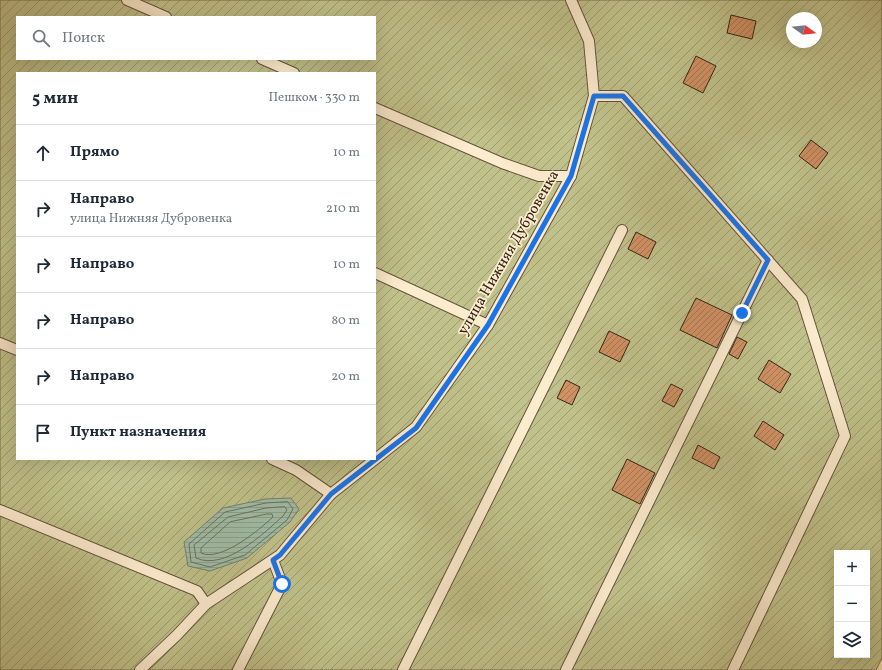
<!DOCTYPE html>
<html lang="ru">
<meta charset="utf-8">
<style>
:root{--surface:#fff;--page:#f6f6f7;--text:#1f2937;--muted:#747a83;--line:#e0e1e3}
body{margin:0;font-family:Vollkorn,serif;background:var(--page);color:var(--text)}
.controls{position:absolute;right:12px;bottom:12px;display:grid;overflow:hidden;border-radius:0px;box-shadow:0 4px 16px #0002}
.controls button{width:36px;height:36px;display:grid;place-items:center;padding:0;border:0;border-bottom:1px solid var(--line);background:var(--surface);color:var(--text);font:20px sans-serif}
.compass{position:absolute;left:786px;top:12px;width:36px;height:36px;border-radius:50%;background:var(--surface);box-shadow:0 4px 16px #0002;rotate:105deg}
.stop{position:absolute;width:12px;height:12px;margin:-9px;border:3px solid #1a73e8;border-radius:50%;background:#fff}
.stop.end{background:#1a73e8;border-color:#fff;box-shadow:0 1px 4px #0008}
.list{margin:0;padding:0;list-style:none}
h2{display:flex;justify-content:space-between;align-items:center;height:52px;margin:0;padding:0 16px;font-size:17px}
h2 small{font-size:13px;font-weight:400;color:var(--muted)}
.list li{display:grid;grid-template-columns:26px 1fr auto;gap:12px;align-items:center;box-sizing:border-box;height:56px;padding:0 16px;border-top:1px solid var(--line)}
.list b{display:block;font-size:15px;white-space:nowrap}
.list p{margin:0;font-size:13px;white-space:nowrap;color:var(--muted)}
.list em{font-size:13px;font-style:normal;color:var(--muted)}
.icon{flex:none;width:22px;height:22px;fill:none;stroke:currentColor;stroke-width:2;stroke-linecap:round;stroke-linejoin:round}
.map{position:relative;flex:none;width:882px;height:670px;overflow:hidden}
.search{position:absolute;background:var(--surface);box-shadow:0 4px 16px #0002;left:16px;top:16px;width:360px;height:44px;display:flex;align-items:center;gap:10px;box-sizing:border-box;padding:0 14px;border-radius:0px;color:var(--muted);font-size:15px}
.panel{position:absolute;background:var(--surface);box-shadow:0 4px 16px #0002;left:16px;top:72px;width:360px;height:388px;border-radius:0px}
.map>svg:first-child{display:block}
.garden{fill:url(#garden-furrows);stroke:#7a7351;fill-rule:evenodd}
.water{fill:url(#water-rules);stroke:#74806e}
.lines{fill:none;stroke-linecap:round;stroke-linejoin:round}
.shore{stroke:#6a7160;stroke-width:1}
.building{fill:url(#building-hatch);stroke:#332417}
.service-casing{stroke:#65533e;stroke-width:12}
.service{stroke:#fcecce;stroke-width:10}
.route{stroke:#1a73e8;stroke-width:5}
.labels{text-anchor:middle;dominant-baseline:central;stroke-width:3.5;stroke-linejoin:round;paint-order:stroke}
.street-label{font-size:15px;fill:#332417;stroke:#fcecce}
</style>
<div class="map">
<svg width="882" height="670" viewBox="0 0 882 670">
<defs>
<pattern id="garden-furrows" width="10" height="10" patternUnits="userSpaceOnUse"><rect width="10" height="10" fill="#c1c28b"/><path d="M-1 1l2-2M0 10L10 0M9 11l2-2" fill="none" stroke="#9d9d71"/></pattern>
<pattern id="water-rules" width="6" height="5" patternUnits="userSpaceOnUse"><rect width="6" height="5" fill="#a0bea8"/><path d="M0 2.5h6" fill="none" stroke="#8aa390"/></pattern>
<pattern id="building-hatch" width="6" height="6" patternUnits="userSpaceOnUse"><rect width="6" height="6" fill="#d09265"/><path d="M-1 1l2-2M0 6l6-6M5 7l2-2" fill="none" stroke="#a97752"/></pattern>
</defs>
<rect width="100%" height="100%" fill="#fbe1b4"/>
<filter id="stains"><feTurbulence type="fractalNoise" baseFrequency=".005" numOctaves="4"/><feColorMatrix values="0 0 0 0 .2 0 0 0 0 .09 0 0 0 0 .02 0 0 0 .5 -.17"/></filter>
<radialGradient id="worn" r=".72"><stop offset=".6" stop-color="#630" stop-opacity="0"/><stop offset="1" stop-color="#630" stop-opacity=".3"/></radialGradient>
<path class="garden" d="M0,0H882V658L876,670H0ZM17,17H375V59H17ZM792,18H816V42H792ZM17,73H375V459H17ZM837,553H867V655H837Z"/>
<polygon class="water" points="291,498 299,509 290,522 247,558 210,571 188,566 184,542 223,508 265,499"/>
<g class="lines">
<g class="shore">
<polygon points="288,502 293,509 287,520 245,555 210,567 191,562 189,544 225,512 266,503"/>
<path d="M285,507L287,510L283,516C263,534 225,571 196,558L194,545L228,517L266,508Z"/>
<path d="M267,514H272L273,517C259,530 221,562 201,553V548L230,522Z"/>
</g>
</g>
<g class="building">
<polygon points="731,15 756,21 752,39 727,33"/>
<polygon points="696,56 716,66 703,93 683,83"/>
<polygon points="811,140 828,153 816,169 799,156"/>
<polygon points="636,232 656,242 648,259 628,249"/>
<polygon points="696,298 732,315 717,348 680,330"/>
<polygon points="609,331 630,341 620,362 599,352"/>
<polygon points="737,337 747,342 738,359 729,354"/>
<polygon points="769,360 791,374 780,393 758,379"/>
<polygon points="566,380 580,387 572,405 557,398"/>
<polygon points="671,384 683,390 674,407 662,401"/>
<polygon points="763,421 784,435 775,450 754,436"/>
<polygon points="698,445 720,457 714,469 692,458"/>
<polygon points="627,459 655,473 640,504 612,490"/>
</g>
<g class="lines">
<g class="service-casing">
<g id="service">
<polyline points="127,0 166,17"/>
<polyline points="262,59 294,73"/>
<polyline points="594,96 623,96 802,299 845,436 733,670"/>
<polyline points="375,108 502,163 539,176 571,176"/>
<polyline points="375,273 488,325"/>
<polyline points="0,343 17,350"/>
<polyline points="272,459 296,470 331,494"/>
<polyline points="0,510 197,591 206,604"/>
<polyline points="140,670 177,635 206,604 280,555 331,494 416,427 488,325 571,176 594,96 589,41 571,0"/>
<polyline points="238,670 282,584 273,560"/>
<polyline points="403,670 622,230"/>
<polyline points="566,670 768,260"/>
</g>
</g>
<use href="#service" class="service"/>
</g>
<g class="lines">
<polyline class="route" points="282,584 273,560 280,555 331,494 416,428 488,325 571,176 594,96 623,96 768,260 742,313"/>
</g>
<g class="labels">
<g class="street-label">
<text transform="translate(509 253) rotate(-60)">улица Нижняя Дубровенка</text>
</g>
</g>
<rect width="100%" height="100%" filter="url(#stains)"/>
<rect width="100%" height="100%" fill="url(#worn)"/>
</svg>
<div class="controls">
<button>+</button>
<button>−</button>
<button><svg class="icon" aria-label="layers" viewBox="0 0 24 24"><path d="M12 4l9 5-9 5-9-5zM3 14l9 5 9-5"/></svg></button>
</div>
<svg class="compass" viewBox="-18 -18 36 36"><path d="M0-13l5 13h-10z" fill="#e53935"/><path d="M0 13l5-13h-10z" fill="#747a83"/></svg>
<div class="stop" style="left:282px;top:584px"></div>
<div class="stop end" style="left:742px;top:313px"></div>
<div class="search"><svg class="icon" aria-label="search" viewBox="0 0 24 24"><circle cx="10" cy="10" r="6"/><path d="M15 15l6 6"/></svg>Поиск</div>
<section class="panel">
<h2>5 мин<small>Пешком · 330 m</small></h2>
<ul class="list">
<li><svg class="icon" aria-label="ahead" viewBox="0 0 24 24"><path d="M12 20V5M6 11l6-6 6 6"/></svg><div><b>Прямо</b></div><em>10 m</em></li>
<li><svg class="icon" aria-label="right" viewBox="0 0 24 24"><path d="M7 20v-9h11M14 6l5 5-5 5"/></svg><div><b>Направо</b><p>улица Нижняя Дубровенка</p></div><em>210 m</em></li>
<li><svg class="icon" aria-label="right" viewBox="0 0 24 24"><path d="M7 20v-9h11M14 6l5 5-5 5"/></svg><div><b>Направо</b></div><em>10 m</em></li>
<li><svg class="icon" aria-label="right" viewBox="0 0 24 24"><path d="M7 20v-9h11M14 6l5 5-5 5"/></svg><div><b>Направо</b></div><em>80 m</em></li>
<li><svg class="icon" aria-label="right" viewBox="0 0 24 24"><path d="M7 20v-9h11M14 6l5 5-5 5"/></svg><div><b>Направо</b></div><em>20 m</em></li>
<li><svg class="icon" aria-label="arrive" viewBox="0 0 24 24"><path d="M6 21V4h12l-3 4 3 4H6"/></svg><div><b>Пункт назначения</b></div></li>
</ul>
</section>
</div>
